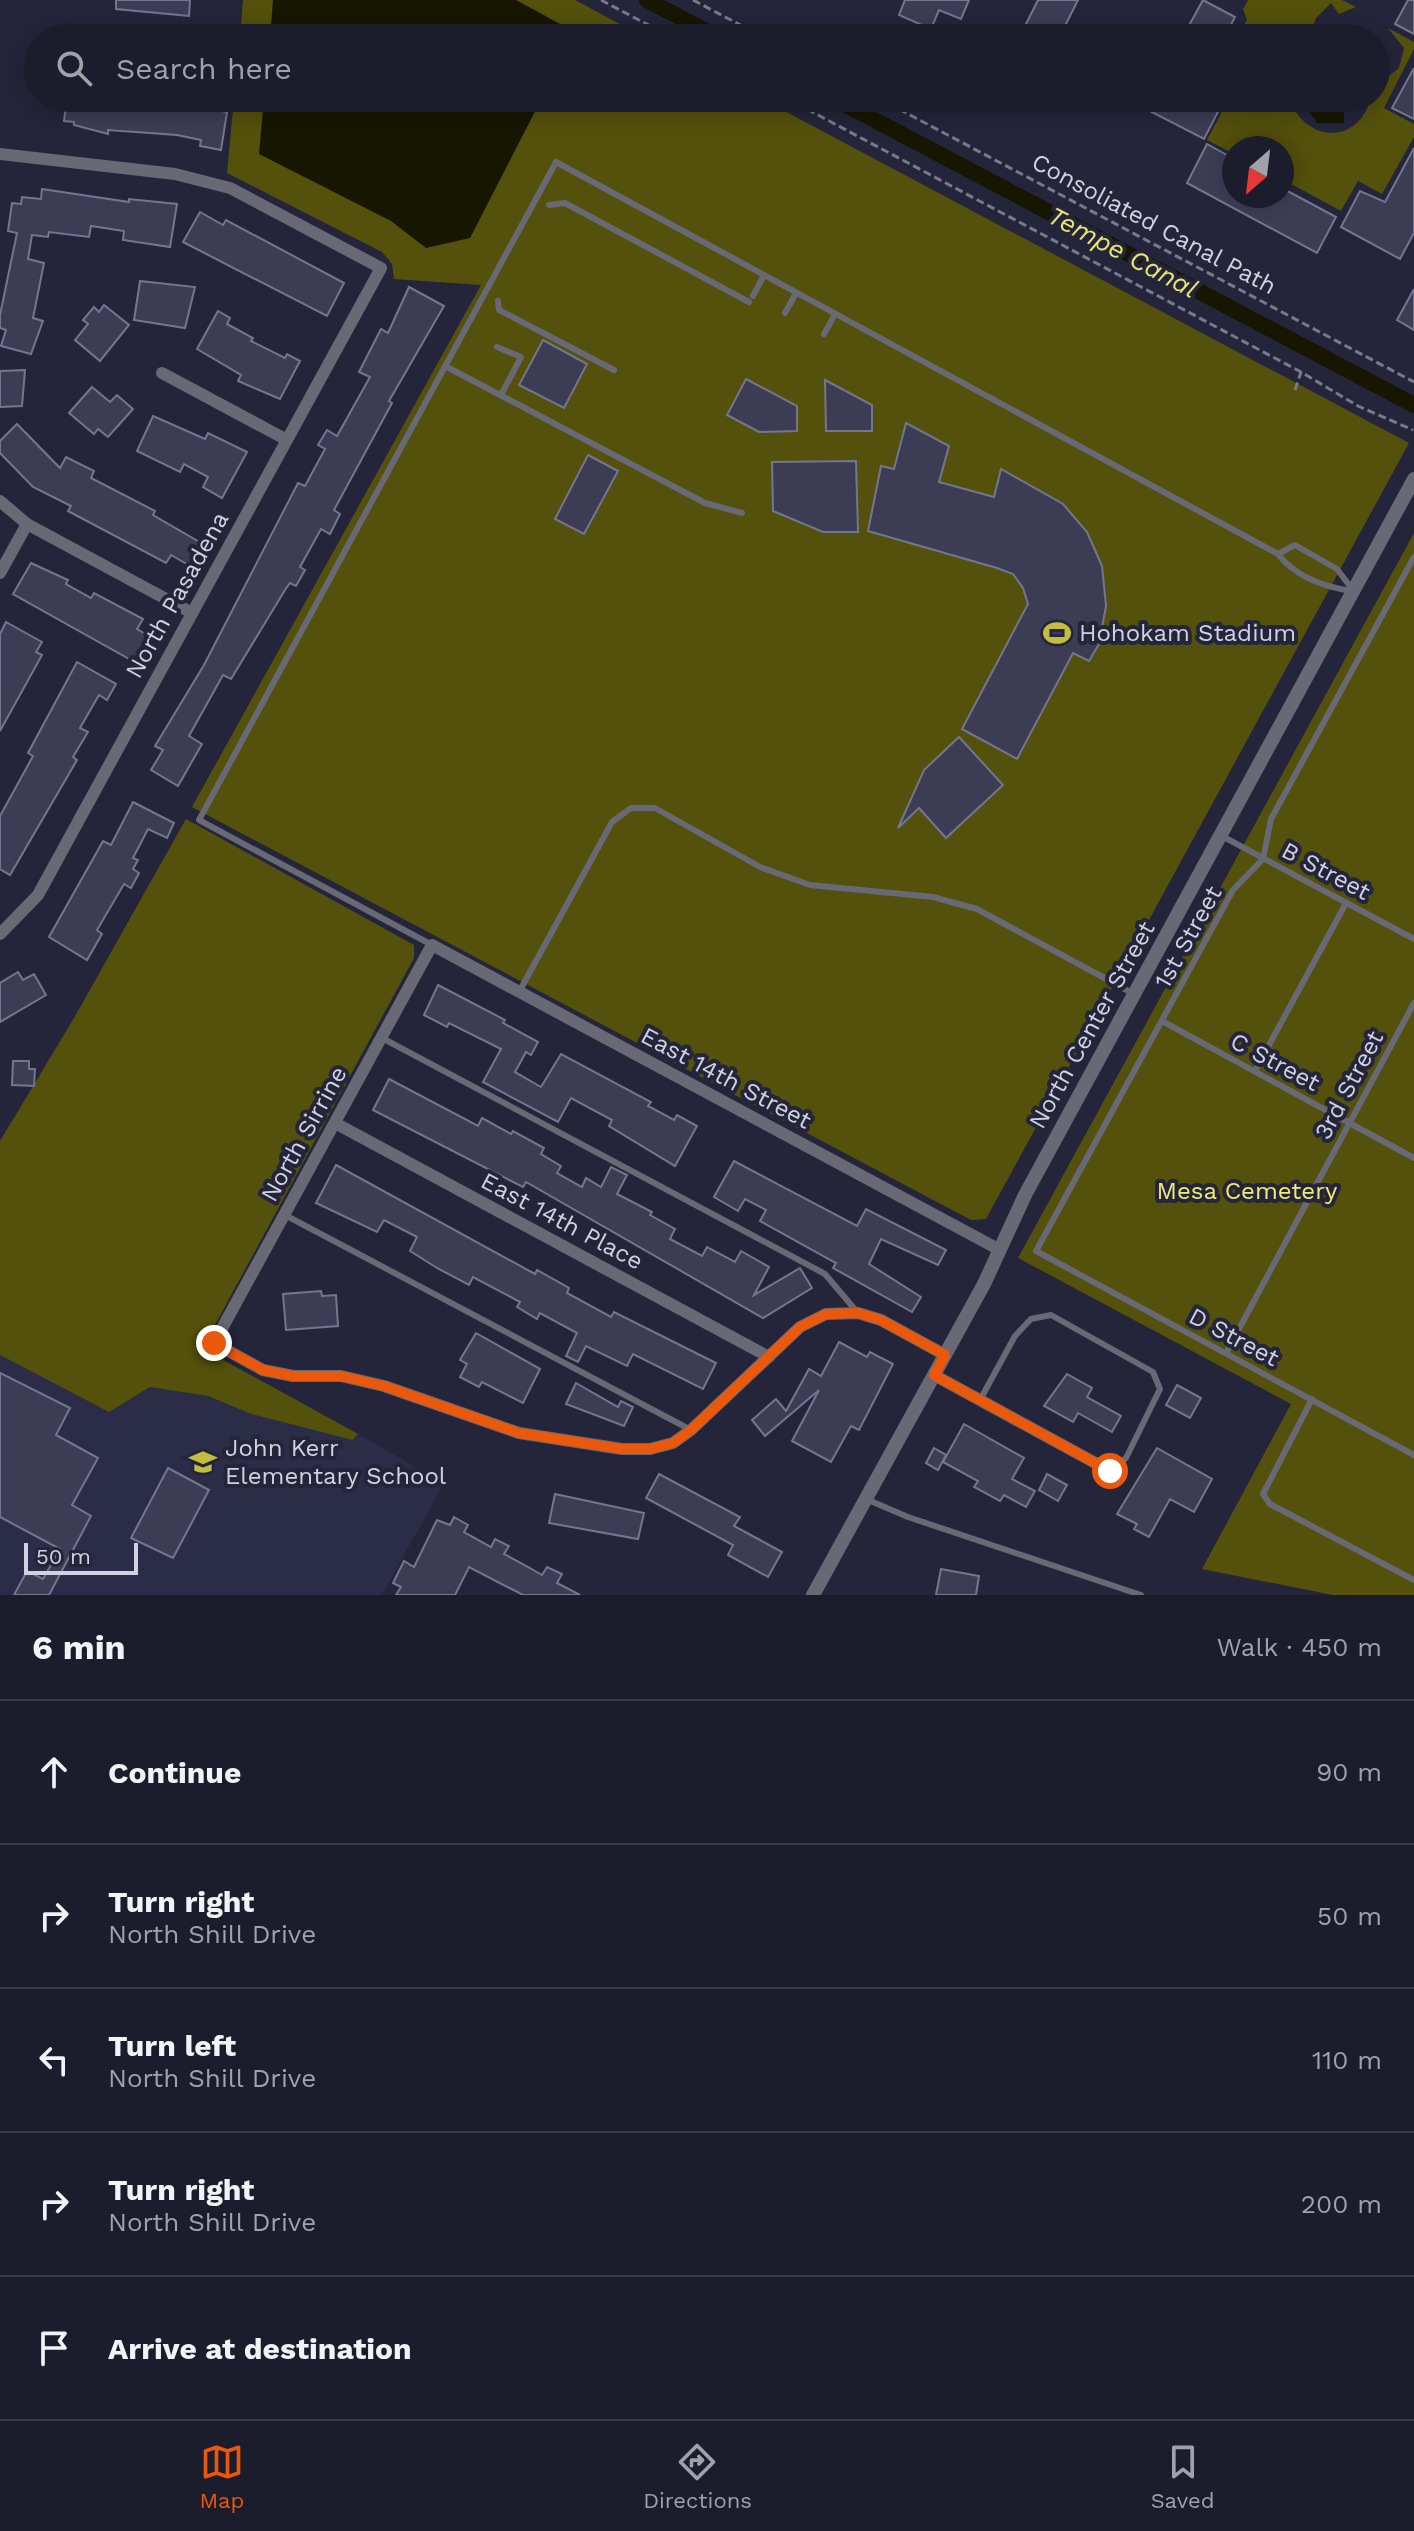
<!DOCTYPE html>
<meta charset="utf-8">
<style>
:root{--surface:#1b1c2c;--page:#242534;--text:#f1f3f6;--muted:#a0a1a9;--line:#393a48;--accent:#ea580c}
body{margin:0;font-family:"Work Sans",sans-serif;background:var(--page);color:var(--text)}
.compass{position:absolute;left:1222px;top:136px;width:72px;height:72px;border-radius:50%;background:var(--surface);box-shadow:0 4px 20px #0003;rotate:208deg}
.scale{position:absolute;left:24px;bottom:20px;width:114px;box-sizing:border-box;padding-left:8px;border:4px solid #d1d2e1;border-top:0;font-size:22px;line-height:28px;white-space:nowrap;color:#d1d2e1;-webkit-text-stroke:6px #24253b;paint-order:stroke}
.stop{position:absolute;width:24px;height:24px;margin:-18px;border:6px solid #ea580c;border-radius:50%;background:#fff}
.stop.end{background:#ea580c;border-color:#fff;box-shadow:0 2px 8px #0008}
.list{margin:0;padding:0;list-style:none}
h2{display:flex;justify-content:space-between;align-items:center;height:104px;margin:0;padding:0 32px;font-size:34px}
h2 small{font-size:26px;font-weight:400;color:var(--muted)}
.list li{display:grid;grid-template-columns:52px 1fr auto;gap:24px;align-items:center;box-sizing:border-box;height:144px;padding:0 32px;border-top:2px solid var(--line)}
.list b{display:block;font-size:30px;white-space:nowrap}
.list p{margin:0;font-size:26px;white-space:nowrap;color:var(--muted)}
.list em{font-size:26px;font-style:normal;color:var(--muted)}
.icon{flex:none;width:44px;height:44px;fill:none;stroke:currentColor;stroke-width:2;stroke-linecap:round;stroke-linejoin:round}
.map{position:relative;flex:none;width:1414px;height:1595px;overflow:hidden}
.search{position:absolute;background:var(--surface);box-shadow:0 4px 20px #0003;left:24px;right:24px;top:24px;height:88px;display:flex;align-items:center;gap:20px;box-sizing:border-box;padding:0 28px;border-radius:44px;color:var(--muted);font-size:30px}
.sheet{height:824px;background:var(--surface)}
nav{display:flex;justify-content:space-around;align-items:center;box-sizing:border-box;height:112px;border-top:2px solid var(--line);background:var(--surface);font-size:22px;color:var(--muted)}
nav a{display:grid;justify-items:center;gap:4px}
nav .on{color:var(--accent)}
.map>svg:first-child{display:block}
.built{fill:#2b2c48}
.green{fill:#54510c}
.water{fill:#171600}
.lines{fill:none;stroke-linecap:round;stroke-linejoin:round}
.canal{stroke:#171600;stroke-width:16}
.building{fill:#3c3d55;stroke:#747690;stroke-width:2}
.path{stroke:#78798c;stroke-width:3;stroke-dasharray:8 4;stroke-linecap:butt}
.service{stroke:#686975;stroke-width:6}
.minor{stroke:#686975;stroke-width:12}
.tertiary{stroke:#686975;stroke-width:14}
.route{stroke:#ea580c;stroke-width:10}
.labels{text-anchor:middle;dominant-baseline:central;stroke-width:8;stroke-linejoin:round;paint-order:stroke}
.street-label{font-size:24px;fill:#d1d2e1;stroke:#24253b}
.poi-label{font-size:24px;fill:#d1d2e1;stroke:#24253b;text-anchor:start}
.park-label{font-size:24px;fill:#efeb76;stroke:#24253b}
.water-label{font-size:26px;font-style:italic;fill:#e8e570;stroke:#24253b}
</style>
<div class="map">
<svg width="1414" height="1595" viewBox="0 0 1414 1595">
<rect width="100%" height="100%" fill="#24253b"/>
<polygon class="built" points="0,1355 109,1412 150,1387 208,1396 251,1414 353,1440 358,1434 444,1483 382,1595 0,1595"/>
<g class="green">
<polygon points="243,0 575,0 646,38 240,38"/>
<polygon points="1248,0 1342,0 1356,7 1339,14 1331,3 1316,18 1309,38 1237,38 1247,20 1243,9"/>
<path d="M1388,28L1414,42V49L1384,108L1414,124V137L1382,194L1358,181L1341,211L1282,179V148H1234V154L1207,140L1229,98H1289C1305,143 1358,146 1371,98H1376V86L1399,68L1404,48Z"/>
<polygon points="234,98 760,98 1409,443 986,1219 971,1220 192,807 481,285 394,279 392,264 382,252 227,173"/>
<polygon points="1414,533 1414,1595 1333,1595 1202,1569 1291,1404 1018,1258"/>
<polygon points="186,819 414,945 414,958 210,1334 216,1356 358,1434 353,1440 251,1414 208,1396 150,1387 109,1412 0,1355 0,1141 74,1018"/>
</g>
<g class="water">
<polygon points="273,0 516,0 562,25 569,38 270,38"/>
<polygon points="264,98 542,98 470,238 426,248 391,221 259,154"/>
<polygon points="1300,98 1316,98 1319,103 1327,100 1329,108 1344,108 1344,123 1317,123"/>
</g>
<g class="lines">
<g class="canal">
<polyline points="647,0 719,38"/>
<polyline points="833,98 1414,405"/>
</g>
</g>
<g class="building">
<polygon points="116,0 190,0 189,16 116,9"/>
<polygon points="905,0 969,0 961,19 939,10 931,29 899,15"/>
<polygon points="1038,0 1078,0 1059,38 1019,38"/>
<polygon points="1203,0 1235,17 1224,38 1182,38"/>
<polygon points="1408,0 1414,0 1414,34 1395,24"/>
<polygon points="1414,68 1414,119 1392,108"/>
<polygon points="67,98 163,98 169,99 169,104 194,108 195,101 210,104 210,109 227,112 221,150 200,146 201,140 177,135 108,130 108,134 74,125 74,122 64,121"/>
<polygon points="1151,98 1218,98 1214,105 1220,108 1204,139 1146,109"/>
<polygon points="1207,144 1234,159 1234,196 1282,196 1282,188 1336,217 1317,253 1187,183"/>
<polygon points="1414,148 1414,233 1400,259 1341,227 1360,191 1385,202"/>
<polygon points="42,189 129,202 129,199 177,204 170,247 123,240 124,231 91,226 89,237 49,232 48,237 32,235 28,259 44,263 33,318 43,321 31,354 1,346 6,330 0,328 0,315 17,233 8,231 12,203 21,204 22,197 41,199"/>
<polygon points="200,212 223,225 226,220 344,283 327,316 183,242"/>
<polygon points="140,281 195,287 185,328 134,320"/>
<polygon points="409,287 444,306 389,401 392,403 334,510 340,514 330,534 321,529 300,567 305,570 296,586 290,583 285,590 231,679 223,675 189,736 202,744 178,786 151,770 163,750 155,746 204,665 298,483 305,486 325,449 318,445 327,430 337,436 370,377 359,372 381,329 388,333"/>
<polygon points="1414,289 1414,330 1397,320"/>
<polygon points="104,305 129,325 100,361 75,340 88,324 83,320 94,307 99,312"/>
<polygon points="218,311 230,318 227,324 253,338 251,341 285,358 287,354 300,361 280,399 238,381 241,375 197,349"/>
<polygon points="543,340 587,364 564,408 519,385"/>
<polygon points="25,370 22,406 0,407 0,371"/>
<polygon points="746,379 797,406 797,431 759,432 727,415"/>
<polygon points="825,380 872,405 872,431 826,431"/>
<polygon points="92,387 110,402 117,395 133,409 108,437 98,429 94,434 69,413"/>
<polygon points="153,416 205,439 208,433 247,452 222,498 203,487 208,477 184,464 180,472 137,451"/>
<polygon points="906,423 949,446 939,482 994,497 1001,469 1063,504 1087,532 1102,566 1106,606 1099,644 1089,661 1073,653 1017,759 962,729 1028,604 1023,588 1013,574 997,568 868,531 881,466 894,469"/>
<polygon points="17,424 60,468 66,457 94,471 91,478 155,511 153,515 203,544 190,566 171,555 166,563 68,511 71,506 33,487 0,453 0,441"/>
<polygon points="588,455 618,471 584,534 555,519"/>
<polygon points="856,461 858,532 823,532 773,511 772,462"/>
<polygon points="31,563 68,580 66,584 91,598 94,593 143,619 137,629 152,638 138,664 13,594"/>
<polygon points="6,622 42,642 36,652 42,655 0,731 0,634"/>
<polygon points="77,662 116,684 107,700 99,695 80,728 88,732 73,757 77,760 10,875 0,869 0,816 33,756 28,753"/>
<polygon points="959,737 1003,785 946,838 919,808 898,828 924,770"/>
<polygon points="133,802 174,823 167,838 148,829 133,858 138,860 133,869 139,873 131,888 124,884 97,930 102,934 87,960 49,937 103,841 111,845"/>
<polygon points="18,972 23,980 34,974 46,995 0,1022 0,983"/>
<polygon points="438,985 505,1020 503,1023 538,1042 531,1055 526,1052 515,1072 541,1087 561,1054 651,1102 648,1106 674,1120 677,1115 697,1126 675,1166 609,1126 612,1120 571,1098 558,1122 483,1082 501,1049 449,1023 447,1027 424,1015"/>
<polygon points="13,1061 29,1061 29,1069 35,1069 34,1086 12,1085"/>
<polygon points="389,1079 478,1126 482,1118 511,1134 513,1131 544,1148 541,1154 561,1166 557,1173 582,1187 586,1178 601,1187 611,1167 627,1175 617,1194 652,1212 650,1215 675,1229 670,1239 702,1256 707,1247 735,1262 741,1251 769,1267 754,1295 800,1268 812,1288 763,1318 526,1182 523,1187 373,1110"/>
<polygon points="734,1161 857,1226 866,1209 946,1250 938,1265 881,1239 869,1264 921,1297 912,1312 833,1268 836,1263 760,1221 766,1210 745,1199 738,1211 714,1197"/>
<polygon points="336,1165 535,1274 537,1270 569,1288 567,1293 611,1317 614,1312 716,1363 703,1389 633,1354 627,1366 586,1346 578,1362 566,1356 577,1333 540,1313 537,1319 517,1307 520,1302 473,1277 469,1285 437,1268 410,1251 417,1237 384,1220 377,1232 316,1203"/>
<polygon points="321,1291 322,1296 336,1295 338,1326 286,1330 283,1294"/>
<polygon points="476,1333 540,1369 523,1403 482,1382 479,1387 460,1377 467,1364 460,1360"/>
<polygon points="839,1342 867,1357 870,1352 893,1364 859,1430 851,1426 831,1462 792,1441 819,1390 765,1436 752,1420 776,1399 786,1411 809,1369 821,1376"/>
<polygon points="0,1373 70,1408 56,1435 98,1458 72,1505 91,1516 49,1595 14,1595 27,1571 43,1579 60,1549 0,1517"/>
<polygon points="1067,1374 1092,1388 1087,1397 1121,1416 1112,1432 1078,1413 1073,1422 1044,1406"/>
<polygon points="576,1383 618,1407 621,1401 633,1407 624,1426 566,1404"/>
<polygon points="1177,1385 1201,1398 1190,1418 1166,1405"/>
<polygon points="964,1424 1024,1458 1012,1479 1035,1491 1026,1507 1004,1495 1000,1501 974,1487 978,1481 943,1462"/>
<polygon points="934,1448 946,1455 938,1470 926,1463"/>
<polygon points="1157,1448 1212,1479 1194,1512 1170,1499 1149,1537 1134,1529 1137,1524 1117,1514"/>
<polygon points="168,1468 209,1490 173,1558 131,1538"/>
<polygon points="659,1474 740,1517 734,1526 782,1552 768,1577 728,1555 733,1545 646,1498"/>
<polygon points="1047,1474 1067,1485 1058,1501 1039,1490"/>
<polygon points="555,1494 644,1513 638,1539 549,1523"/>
<polygon points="454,1517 468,1525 464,1532 491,1547 495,1539 509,1546 504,1554 530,1568 542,1575 547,1567 562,1574 557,1583 580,1595 523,1595 469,1567 455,1595 396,1595 401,1587 393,1583 404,1561 414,1567 437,1520 450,1525"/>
<polygon points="941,1569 979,1576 976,1595 936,1595"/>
</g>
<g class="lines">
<g class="path">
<polyline points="601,0 673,38"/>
<polyline points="693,0 765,38"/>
<polyline points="786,98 1301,372 1358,406 1413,430"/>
<polyline points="878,98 1414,382"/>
<polyline points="1295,390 1301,372"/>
</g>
<g class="service">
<polyline points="549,205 565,203 749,302"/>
<polyline points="753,296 764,275"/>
<polyline points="498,301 499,310 614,370"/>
<polyline points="785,313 796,293"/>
<polyline points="824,334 835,314"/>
<polyline points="497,347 521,357 501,395"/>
<polyline points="445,366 705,503 742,513"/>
<polyline points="1278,554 1295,545 1337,569 1352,589"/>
<polyline points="1414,557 1271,819 1263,859 1233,890 1036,1251 1414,1455"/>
<polyline points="1220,835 1414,939"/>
<path d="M432,945L199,820L556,162L1278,554C1296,578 1325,587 1352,591"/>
<polyline points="519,992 612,822 631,808 655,808 760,867 810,885 933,897 977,909 1132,993"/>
<polyline points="1162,1021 1414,1158"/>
<polyline points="382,1038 825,1274 858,1313"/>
<polyline points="1255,1071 1346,903"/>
<polyline points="285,1215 691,1430"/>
<polyline points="1226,1353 1414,1003"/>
<polyline points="1312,1399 1263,1494 1270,1504 1414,1580"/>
<polyline points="980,1400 1015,1336 1031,1319 1051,1315 1153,1372 1160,1389 1126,1458 1110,1471"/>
<polyline points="866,1499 908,1517 1141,1595"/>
</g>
<g class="minor">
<polyline points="0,154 175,174 230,188 381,268 38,895 0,934"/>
<polyline points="162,373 287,440"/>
<polyline points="0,501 27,524 192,613"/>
<polyline points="0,573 27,524"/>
<polyline points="335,1123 769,1357"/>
<polyline points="945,1355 881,1320 858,1313 826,1314 800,1327 691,1430 673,1443 650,1449 622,1449 519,1433 384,1386 341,1376 293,1376 263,1370 214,1343 432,945 1000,1250"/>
<polyline points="934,1375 1110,1471"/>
</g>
<polyline class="tertiary" points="813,1595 984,1284 1025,1195 1414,479"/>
</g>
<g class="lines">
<polyline class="route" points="214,1343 263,1370 293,1376 341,1376 384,1386 519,1433 622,1449 650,1449 673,1443 691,1430 800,1327 826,1314 858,1313 881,1320 945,1355 934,1375 1110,1471"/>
</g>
<defs>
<g id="stadium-bare" transform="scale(2.16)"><path d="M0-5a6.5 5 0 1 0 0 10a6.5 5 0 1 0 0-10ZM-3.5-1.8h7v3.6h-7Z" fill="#c2bd3f" stroke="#24253b" stroke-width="2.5" paint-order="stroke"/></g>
<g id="school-bare" transform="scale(2.16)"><path d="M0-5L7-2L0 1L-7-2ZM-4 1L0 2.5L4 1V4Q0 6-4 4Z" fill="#c2bd3f" stroke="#24253b" stroke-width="2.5" paint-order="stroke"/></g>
</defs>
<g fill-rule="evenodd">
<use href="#stadium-bare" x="1057" y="633"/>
<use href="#school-bare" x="203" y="1462"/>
</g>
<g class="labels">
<g class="street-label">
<text transform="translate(1154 224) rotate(28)">Consoliated Canal Path</text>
<text transform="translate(177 595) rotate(-61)">North Pasadena</text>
<text transform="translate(1326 871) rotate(28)">B Street</text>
<text transform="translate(1188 937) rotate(-61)">1st Street</text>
<text transform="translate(1092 1025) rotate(-61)">North Center Street</text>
<text transform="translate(1275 1062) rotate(28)">C Street</text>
<text transform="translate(726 1078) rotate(28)">East 14th Street</text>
<text transform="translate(1349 1085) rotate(-62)">3rd Street</text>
<text transform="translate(304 1134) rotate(-61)">North Sirrine</text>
<text transform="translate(562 1221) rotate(28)">East 14th Place</text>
<text transform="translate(1234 1337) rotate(28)">D Street</text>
</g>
<g class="poi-label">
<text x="1079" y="633">Hohokam Stadium</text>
<text x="225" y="1448">John Kerr<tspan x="225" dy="28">Elementary School</tspan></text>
</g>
<g class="park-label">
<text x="1247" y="1191">Mesa Cemetery</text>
</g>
<g class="water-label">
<text transform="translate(1123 252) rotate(28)">Tempe Canal</text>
</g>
</g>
</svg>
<svg class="compass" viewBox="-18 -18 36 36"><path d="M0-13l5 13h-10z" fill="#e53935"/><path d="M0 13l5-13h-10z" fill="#a0a1a9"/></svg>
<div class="scale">50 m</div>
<div class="stop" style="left:1110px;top:1471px"></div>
<div class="stop end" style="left:214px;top:1343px"></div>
<div class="search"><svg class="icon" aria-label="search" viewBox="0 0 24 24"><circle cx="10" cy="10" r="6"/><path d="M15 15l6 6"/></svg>Search here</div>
</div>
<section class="sheet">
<h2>6 min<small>Walk · 450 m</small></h2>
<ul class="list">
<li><svg class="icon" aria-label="ahead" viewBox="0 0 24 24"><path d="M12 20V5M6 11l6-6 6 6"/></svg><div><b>Continue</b></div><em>90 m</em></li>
<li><svg class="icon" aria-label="right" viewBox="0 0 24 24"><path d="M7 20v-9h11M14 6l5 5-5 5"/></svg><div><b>Turn right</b><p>North Shill Drive</p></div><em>50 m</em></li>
<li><svg class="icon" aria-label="left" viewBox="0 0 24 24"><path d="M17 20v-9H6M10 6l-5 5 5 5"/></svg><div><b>Turn left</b><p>North Shill Drive</p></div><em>110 m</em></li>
<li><svg class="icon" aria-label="right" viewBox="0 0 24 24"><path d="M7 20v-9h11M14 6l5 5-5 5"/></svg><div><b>Turn right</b><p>North Shill Drive</p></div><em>200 m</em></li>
<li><svg class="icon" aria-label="arrive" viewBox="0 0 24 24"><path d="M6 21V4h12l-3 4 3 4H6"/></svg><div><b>Arrive at destination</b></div></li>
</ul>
</section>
<nav>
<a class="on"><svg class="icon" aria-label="map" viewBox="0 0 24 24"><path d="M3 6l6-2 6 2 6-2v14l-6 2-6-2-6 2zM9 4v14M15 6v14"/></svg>Map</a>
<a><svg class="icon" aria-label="directions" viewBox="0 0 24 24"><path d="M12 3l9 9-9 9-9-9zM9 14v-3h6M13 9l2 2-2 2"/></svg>Directions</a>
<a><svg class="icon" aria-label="saved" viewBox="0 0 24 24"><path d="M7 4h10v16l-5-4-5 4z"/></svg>Saved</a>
</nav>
